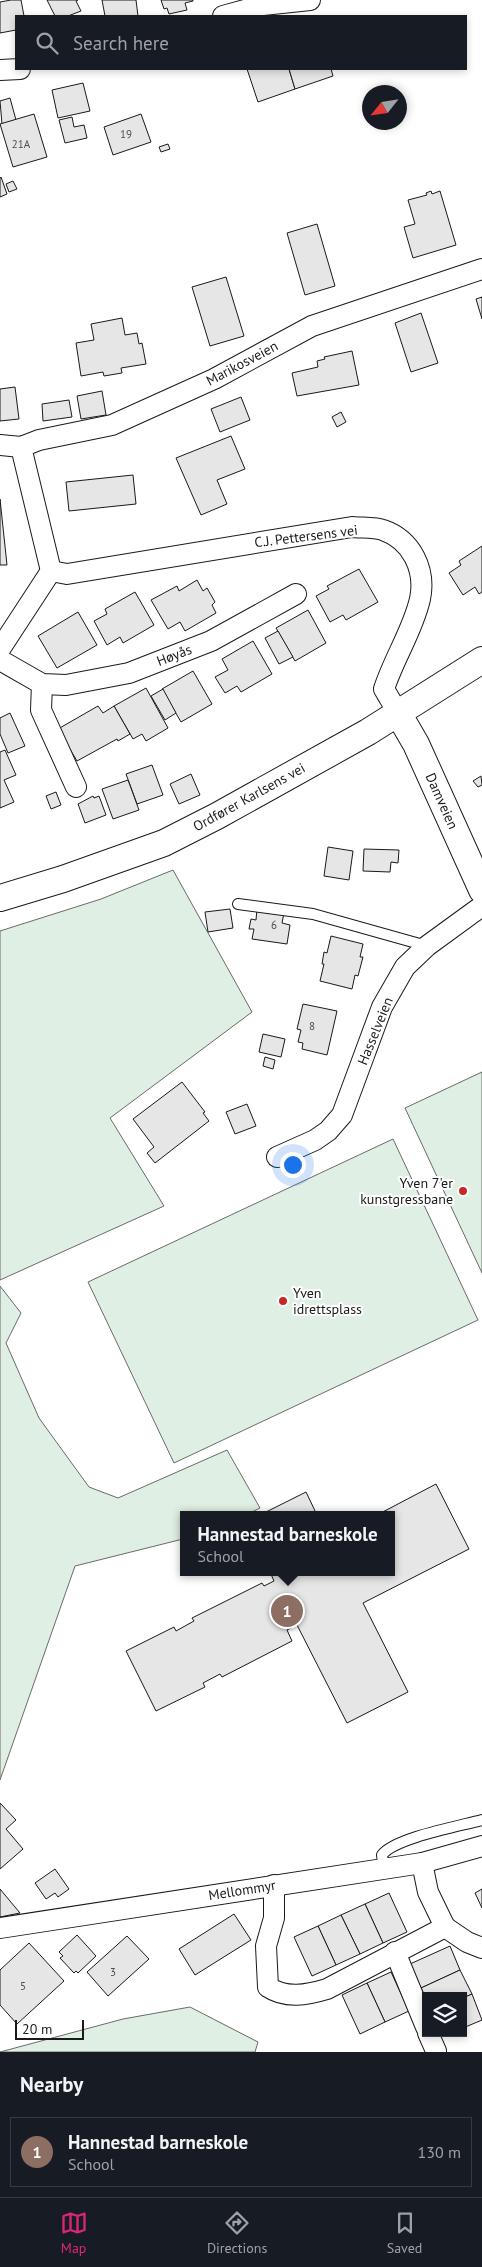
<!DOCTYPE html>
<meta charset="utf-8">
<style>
:root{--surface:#171b24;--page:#242831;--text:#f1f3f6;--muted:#9ea1a6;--line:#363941;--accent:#db2777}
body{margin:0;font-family:"PT Sans",sans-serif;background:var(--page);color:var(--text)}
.controls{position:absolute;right:15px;bottom:15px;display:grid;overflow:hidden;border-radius:0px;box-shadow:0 2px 8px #0003}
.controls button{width:45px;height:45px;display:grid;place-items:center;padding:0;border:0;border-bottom:1px solid var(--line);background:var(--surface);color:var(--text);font:25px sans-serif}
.compass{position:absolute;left:362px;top:85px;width:45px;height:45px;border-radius:50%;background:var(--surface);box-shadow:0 2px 8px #0003;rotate:240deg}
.scale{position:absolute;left:15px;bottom:12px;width:69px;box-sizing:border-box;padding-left:5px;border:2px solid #1a1a1a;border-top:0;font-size:14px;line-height:18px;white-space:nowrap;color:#1a1a1a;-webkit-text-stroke:4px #fff;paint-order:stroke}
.you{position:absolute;left:292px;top:1164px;width:18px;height:18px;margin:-12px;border:4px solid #fff;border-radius:50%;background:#1a73e8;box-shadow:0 0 0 8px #1a73e833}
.badge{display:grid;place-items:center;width:32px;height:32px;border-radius:50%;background:var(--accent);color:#fff;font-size:16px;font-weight:700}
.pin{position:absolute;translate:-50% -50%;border:2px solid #fff;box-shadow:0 1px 5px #0006}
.popup{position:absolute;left:180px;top:1511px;width:215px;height:65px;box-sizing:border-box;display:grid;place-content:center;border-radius:0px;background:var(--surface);filter:drop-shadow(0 1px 4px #0005);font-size:16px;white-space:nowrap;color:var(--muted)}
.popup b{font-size:19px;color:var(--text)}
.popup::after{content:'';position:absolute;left:50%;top:100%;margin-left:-10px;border:10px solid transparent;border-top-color:var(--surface)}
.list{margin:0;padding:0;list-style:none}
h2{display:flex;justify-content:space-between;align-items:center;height:65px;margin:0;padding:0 20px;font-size:21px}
h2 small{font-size:16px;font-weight:400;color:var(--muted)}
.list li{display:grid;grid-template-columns:32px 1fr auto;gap:15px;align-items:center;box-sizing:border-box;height:70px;margin:0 10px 10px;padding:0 10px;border:1px solid var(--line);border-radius:0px}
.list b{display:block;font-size:19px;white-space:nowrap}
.list p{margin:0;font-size:16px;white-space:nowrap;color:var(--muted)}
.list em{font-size:16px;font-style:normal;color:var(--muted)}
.icon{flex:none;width:28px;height:28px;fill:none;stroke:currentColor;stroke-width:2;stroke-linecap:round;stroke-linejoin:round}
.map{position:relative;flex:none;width:482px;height:2052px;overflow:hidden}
.search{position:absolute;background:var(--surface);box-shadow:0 2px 8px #0003;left:15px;right:15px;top:15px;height:55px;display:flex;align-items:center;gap:12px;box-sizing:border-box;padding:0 18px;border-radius:0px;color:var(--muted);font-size:19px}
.sheet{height:145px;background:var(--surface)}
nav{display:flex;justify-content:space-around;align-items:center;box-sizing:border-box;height:70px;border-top:1px solid var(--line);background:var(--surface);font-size:14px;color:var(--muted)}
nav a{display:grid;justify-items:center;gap:2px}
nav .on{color:var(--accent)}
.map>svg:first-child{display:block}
.green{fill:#e0efe3;stroke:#6a6a6a}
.building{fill:#e6e6e6;stroke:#1a1a1a}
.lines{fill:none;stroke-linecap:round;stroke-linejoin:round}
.service-casing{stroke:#1a1a1a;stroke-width:12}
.minor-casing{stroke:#1a1a1a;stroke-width:22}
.tertiary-casing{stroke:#1a1a1a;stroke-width:28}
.service{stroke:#fff;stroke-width:10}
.minor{stroke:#fff;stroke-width:20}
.tertiary{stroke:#fff;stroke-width:26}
.poi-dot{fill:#c62828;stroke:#fff;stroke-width:2}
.labels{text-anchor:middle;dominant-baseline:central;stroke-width:4;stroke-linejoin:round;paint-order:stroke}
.number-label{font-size:11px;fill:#4d4d4d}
.street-label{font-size:14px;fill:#1a1a1a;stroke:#fff}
.poi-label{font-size:14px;fill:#1a1a1a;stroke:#fff;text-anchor:end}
</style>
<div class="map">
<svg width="482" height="2052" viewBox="0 0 482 2052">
<rect width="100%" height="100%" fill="#fff"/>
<g class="green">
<polygon points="173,870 252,1012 110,1118 164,1206 0,1280 0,931 101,899"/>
<polygon points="482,1072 482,1273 405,1108"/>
<polygon points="393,1139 478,1320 174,1463 88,1282"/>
<polygon points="0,1286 21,1313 6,1343 39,1418 89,1487 118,1498 227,1450 260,1508 246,1515 183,1515 183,1539 75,1566 0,1780"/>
<polygon points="190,2007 258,2042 255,2052 0,2052 123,2019"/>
</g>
<g class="building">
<polygon points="11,0 21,0 24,16 16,16 16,30 0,33 0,2"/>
<polygon points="47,0 78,0 76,1 81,11 68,16 55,16"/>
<polygon points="102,0 136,0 138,16 105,16"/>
<polygon points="161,0 193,0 193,1 185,3 187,10 169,14 167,8 164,9"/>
<polygon points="247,69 289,69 295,89 258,102"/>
<polygon points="289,69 331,69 333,76 295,89"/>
<polygon points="83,83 90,111 58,118 52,90"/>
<polygon points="10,98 16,120 2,124 0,101"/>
<polygon points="34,114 47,157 13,167 0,124"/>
<polygon points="141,114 151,142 113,155 104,127"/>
<polygon points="72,117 74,127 84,125 87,138 65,143 59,120"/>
<polygon points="168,144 170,149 161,152 159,147"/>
<polygon points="1,177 7,194 0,197 0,178"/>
<polygon points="13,181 17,189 9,192 6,184"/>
<polygon points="431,191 432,194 440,191 456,245 413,258 404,227 415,224 408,200 427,195 426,193"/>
<polygon points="317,224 335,286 305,295 287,233"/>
<polygon points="226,277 244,336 210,346 192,287"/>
<polygon points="482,297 482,319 476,299"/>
<polygon points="421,313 438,363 411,372 395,323"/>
<polygon points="122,318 125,335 137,333 139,344 142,343 146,364 121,368 122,373 104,376 103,372 81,376 76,343 94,340 91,324"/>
<polygon points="352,351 359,385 297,396 292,373 318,367 317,361 325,359 324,357"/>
<polygon points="15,387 19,419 0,421 0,389"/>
<polygon points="102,391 106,415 81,419 77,396"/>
<polygon points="241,397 250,420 220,432 211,409"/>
<polygon points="69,400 72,417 43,421 42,404"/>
<polygon points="341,412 346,422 337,427 332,417"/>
<polygon points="231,436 245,469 217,480 227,504 201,515 176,458"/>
<polygon points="133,475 136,504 69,511 66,482"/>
<polygon points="0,499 7,565 0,565"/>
<polygon points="482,546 482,592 479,594 475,587 463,595 449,573 461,565 459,561"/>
<polygon points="359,569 378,602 346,620 343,615 330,622 316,596 329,589 327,586"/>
<polygon points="197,580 203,591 207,588 215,602 212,605 216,613 185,631 180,622 168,629 151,600 177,586 179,591"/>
<polygon points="135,592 154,625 123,643 120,637 107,645 94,621 107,614 105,609"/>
<polygon points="308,610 326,643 295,661 276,628"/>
<polygon points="78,612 97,645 57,668 38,636"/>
<polygon points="278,631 293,657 279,664 265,638"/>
<polygon points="253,641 272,674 241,692 237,686 225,693 215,677 228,670 222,659"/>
<polygon points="193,671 212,704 181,722 162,689"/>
<polygon points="146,688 168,728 146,741 142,734 133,739 114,706"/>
<polygon points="163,689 176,713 165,720 151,696"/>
<polygon points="98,706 103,713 114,706 130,734 118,741 117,739 77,761 58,729"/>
<polygon points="10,713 25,746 8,753 0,734 0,718"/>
<polygon points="5,750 16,775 4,780 14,802 0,808 0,752"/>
<polygon points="152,765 163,795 137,804 126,774"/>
<polygon points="191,774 200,795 179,804 170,784"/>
<polygon points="481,776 482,785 478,787 473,781"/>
<polygon points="128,780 139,810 113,819 102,789"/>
<polygon points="56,792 61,805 51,809 46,796"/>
<polygon points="93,796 94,798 99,796 106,815 85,823 78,804"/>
<polygon points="328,847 353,851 349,880 324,876"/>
<polygon points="364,849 399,850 398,863 391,862 390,872 363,871"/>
<polygon points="230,909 233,928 208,932 205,912"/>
<polygon points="257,909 284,913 282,923 290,925 287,944 252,939 254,929 249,929 251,919 256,920"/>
<polygon points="331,936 363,944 360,957 363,957 358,976 355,975 352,989 320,981 324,964 322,964 324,952 327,953"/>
<polygon points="303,1004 337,1011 327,1055 302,1049 303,1043 298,1042 301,1030 297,1029"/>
<polygon points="263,1034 285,1039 281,1057 259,1052"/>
<polygon points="265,1057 275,1060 273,1069 263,1066"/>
<polygon points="182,1082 205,1112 203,1113 209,1121 155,1163 147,1153 154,1147 133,1119"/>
<polygon points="247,1104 256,1126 235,1134 226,1112"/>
<polygon points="436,1484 469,1549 363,1603 408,1692 347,1723 297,1625 287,1630 292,1641 222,1677 220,1674 203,1683 205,1687 156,1711 126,1651 174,1627 176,1631 194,1621 192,1618 262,1583 264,1586 274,1581 270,1572 391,1572 391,1515 377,1515"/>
<polygon points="306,1492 317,1515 260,1515"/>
<polygon points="0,1803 16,1820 6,1829 23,1849 0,1869"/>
<polygon points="55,1869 69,1889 58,1897 55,1893 46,1899 35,1883"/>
<polygon points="0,1889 20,1913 0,1917"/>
<polygon points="482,1889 482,1908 475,1893"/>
<polygon points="389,1893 407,1932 383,1943 365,1904"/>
<polygon points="365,1904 383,1943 360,1954 341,1915"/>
<polygon points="234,1914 251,1940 195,1975 179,1949"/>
<polygon points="341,1915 360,1954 336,1965 318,1926"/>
<polygon points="318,1926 336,1965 312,1976 294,1937"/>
<polygon points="77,1935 96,1956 78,1973 76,1971 74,1973 60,1958 63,1956 59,1952"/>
<polygon points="127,1936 149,1959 108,1996 87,1972"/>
<polygon points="29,1943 64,1981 17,2024 0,2005 0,1970"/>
<polygon points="450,1946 460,1970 421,1988 410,1964"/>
<polygon points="460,1970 472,1994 463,1998 463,1996 426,1996 426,1998 421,1988"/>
<polygon points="391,1972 409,2011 385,2022 367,1983"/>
<polygon points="367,1983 385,2022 360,2034 342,1995"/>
<polygon points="472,1994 482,2020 463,2028 463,1998"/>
</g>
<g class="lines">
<g class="service-casing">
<g id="service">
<polyline points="238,904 313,914 427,946"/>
<path d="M384,1869L382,1855C394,1838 460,1826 482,1820"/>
</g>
</g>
<g class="minor-casing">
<g id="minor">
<polyline points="223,16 263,5 310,0"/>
<polyline points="0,70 20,69"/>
<polyline points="0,445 21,447 39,440 112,425 214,379 312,326 482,269"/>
<path d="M21,447L51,571L67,574L352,527C362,528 375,527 383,530C412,540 426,570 420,599C413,630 394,658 384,689L398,713"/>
<polyline points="0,649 51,571"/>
<polyline points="0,660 42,684 66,685 129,673 211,641 296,594"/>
<polyline points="42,684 41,710 76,787"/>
<polyline points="277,1157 315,1140 328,1131 342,1115 382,1007 405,967 427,946 482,906"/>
<polyline points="422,1863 428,1892 445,1927"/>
<path d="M274,1885V1918L266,1946L268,1987C286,1999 307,1995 327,1989L445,1927L467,1942L482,1948"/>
<polyline points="0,1928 422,1863 482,1846"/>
<polyline points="395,1952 426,2027"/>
<polyline points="428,2033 436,2051"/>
</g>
</g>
<g class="tertiary-casing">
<g id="tertiary">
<polyline points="398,713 416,744 482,890"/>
<polyline points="0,898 63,879 164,843 217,816 368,732 482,660"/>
</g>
</g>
<use href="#service" class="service"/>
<use href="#minor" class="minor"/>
<use href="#tertiary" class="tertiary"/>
</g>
<g class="poi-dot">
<circle cx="463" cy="1191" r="5"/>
<circle cx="283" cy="1301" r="5"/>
</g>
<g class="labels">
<g class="number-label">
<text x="126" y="134">19</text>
<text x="21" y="144">21A</text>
<text x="274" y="925">6</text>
<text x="312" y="1026">8</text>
<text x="113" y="1972">3</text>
<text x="23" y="1986">5</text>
</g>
<g class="street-label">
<text transform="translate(242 363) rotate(-28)">Marikosveien</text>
<text transform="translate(306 536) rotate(-7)">C.J. Pettersens vei</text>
<text transform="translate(174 655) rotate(-21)">Høyås</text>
<text transform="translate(249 797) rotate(-29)">Ordfører Karlsens vei</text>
<text transform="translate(442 801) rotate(66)">Damveien</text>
<text transform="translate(375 1031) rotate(-68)">Hasselveien</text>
<text transform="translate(242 1890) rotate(-9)">Mellommyr</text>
</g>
<g class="poi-label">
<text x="453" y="1183">Yven 7'er<tspan x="453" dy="16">kunstgressbane</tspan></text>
<text x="293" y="1293" text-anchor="start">Yven<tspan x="293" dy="16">idrettsplass</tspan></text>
</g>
</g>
</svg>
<div class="controls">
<button><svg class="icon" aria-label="layers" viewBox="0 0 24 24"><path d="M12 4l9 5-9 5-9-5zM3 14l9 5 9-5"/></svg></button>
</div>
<svg class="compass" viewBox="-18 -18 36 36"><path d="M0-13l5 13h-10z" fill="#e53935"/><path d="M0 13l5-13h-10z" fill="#9ea1a6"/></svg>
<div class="scale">20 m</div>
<div class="you"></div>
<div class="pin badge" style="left:287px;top:1611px;background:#8d6e63">1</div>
<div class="popup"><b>Hannestad barneskole</b>School</div>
<div class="search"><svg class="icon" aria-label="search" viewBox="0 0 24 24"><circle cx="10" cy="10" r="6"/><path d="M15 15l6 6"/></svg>Search here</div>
</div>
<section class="sheet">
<h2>Nearby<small></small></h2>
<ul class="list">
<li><span class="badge" style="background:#8d6e63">1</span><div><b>Hannestad barneskole</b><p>School</p></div><em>130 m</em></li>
</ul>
</section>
<nav>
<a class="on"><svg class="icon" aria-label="map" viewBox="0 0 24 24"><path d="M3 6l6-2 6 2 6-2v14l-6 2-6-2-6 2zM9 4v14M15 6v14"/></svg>Map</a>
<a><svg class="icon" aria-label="directions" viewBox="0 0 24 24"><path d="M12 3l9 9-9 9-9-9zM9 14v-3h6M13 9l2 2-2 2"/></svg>Directions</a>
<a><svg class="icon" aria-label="saved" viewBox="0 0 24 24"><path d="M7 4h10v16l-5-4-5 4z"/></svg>Saved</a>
</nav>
